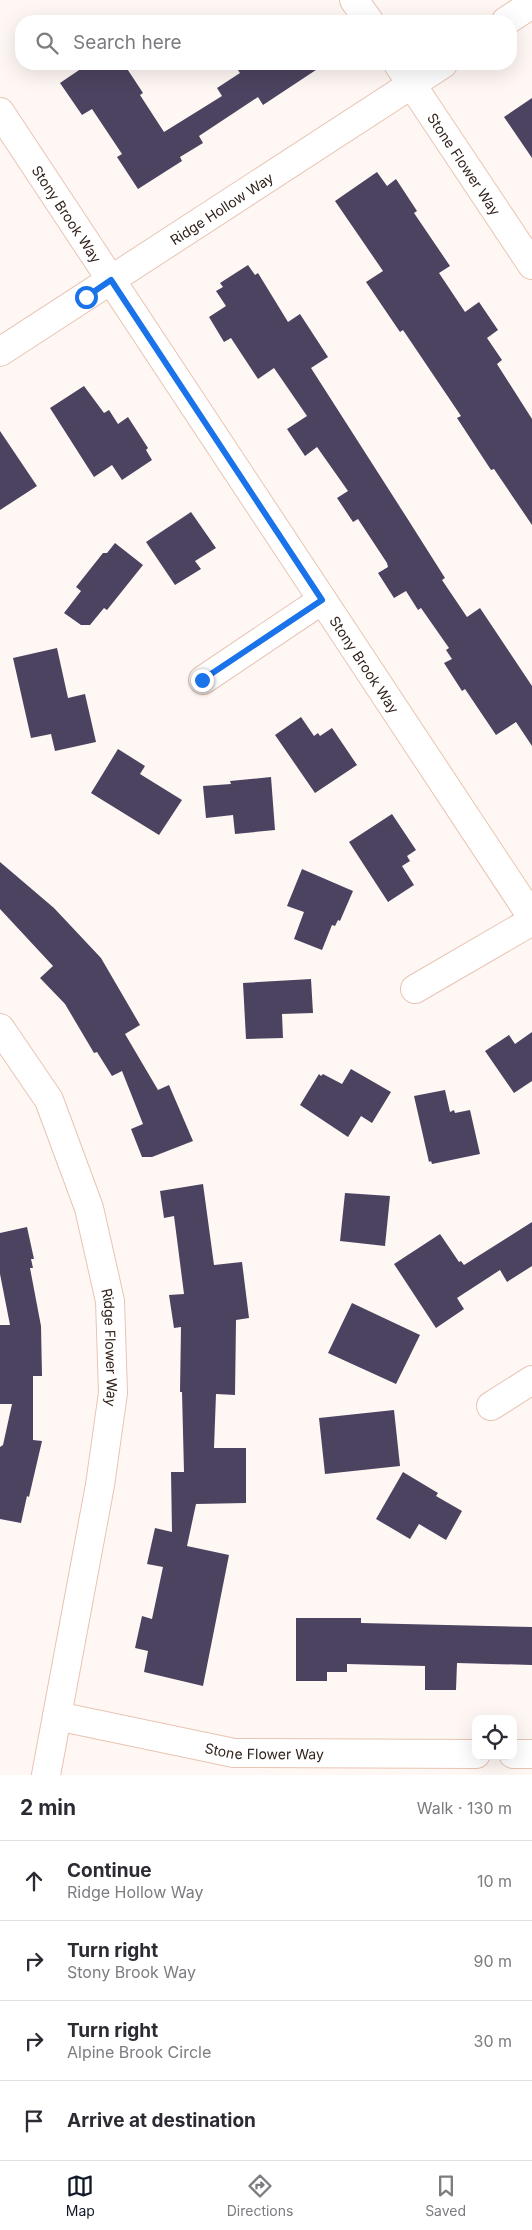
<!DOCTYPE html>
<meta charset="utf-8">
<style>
:root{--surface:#fff;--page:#f7f7f7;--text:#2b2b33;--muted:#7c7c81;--line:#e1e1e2;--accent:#111827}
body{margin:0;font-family:Inter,sans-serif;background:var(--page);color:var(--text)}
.controls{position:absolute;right:15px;bottom:15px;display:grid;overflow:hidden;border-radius:10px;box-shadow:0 5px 20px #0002}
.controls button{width:45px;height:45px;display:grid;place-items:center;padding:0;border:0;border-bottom:1px solid var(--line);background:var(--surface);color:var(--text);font:25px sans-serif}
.stop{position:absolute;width:15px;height:15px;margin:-11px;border:4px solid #1a73e8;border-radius:50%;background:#fff}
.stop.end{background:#1a73e8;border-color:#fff;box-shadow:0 1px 5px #0008}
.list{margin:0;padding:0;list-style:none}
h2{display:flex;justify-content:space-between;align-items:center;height:65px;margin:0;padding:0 20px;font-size:21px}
h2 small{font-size:16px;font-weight:400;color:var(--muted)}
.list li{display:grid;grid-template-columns:32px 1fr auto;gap:15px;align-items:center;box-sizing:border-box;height:80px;padding:0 20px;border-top:1px solid var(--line)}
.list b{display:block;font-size:19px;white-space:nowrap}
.list p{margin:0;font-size:16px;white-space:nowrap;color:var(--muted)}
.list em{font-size:16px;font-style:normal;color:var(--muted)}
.icon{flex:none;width:28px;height:28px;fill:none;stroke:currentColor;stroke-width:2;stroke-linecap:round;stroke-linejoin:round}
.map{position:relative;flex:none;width:532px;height:1775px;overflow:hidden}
.search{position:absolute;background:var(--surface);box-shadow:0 5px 20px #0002;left:15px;right:15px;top:15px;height:55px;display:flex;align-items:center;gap:12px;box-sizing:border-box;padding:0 18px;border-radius:20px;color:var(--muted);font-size:19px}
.sheet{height:385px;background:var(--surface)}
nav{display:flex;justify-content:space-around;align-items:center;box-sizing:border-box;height:70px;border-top:1px solid var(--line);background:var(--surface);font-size:14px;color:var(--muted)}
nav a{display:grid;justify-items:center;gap:2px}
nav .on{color:var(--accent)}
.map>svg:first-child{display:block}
.building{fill:#4c4360}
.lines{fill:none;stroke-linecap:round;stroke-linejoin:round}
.minor-casing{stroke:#e8c4b2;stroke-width:30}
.minor{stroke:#fff;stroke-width:28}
.route{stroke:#1a73e8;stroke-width:6}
.labels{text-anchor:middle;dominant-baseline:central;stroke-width:5;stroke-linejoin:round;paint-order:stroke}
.street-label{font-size:14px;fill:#31231c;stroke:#fff}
</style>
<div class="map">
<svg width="532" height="1775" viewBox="0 0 532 1775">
<rect width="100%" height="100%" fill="#fff7f4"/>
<g class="building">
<polygon points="88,64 124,64 143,93 140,95 164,132 222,96 217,88 240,73 234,64 325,64 263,105 258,97 199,136 203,143 180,157 182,161 138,189 117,157 122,154 92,109 82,115 60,83"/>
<polygon points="532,98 532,158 504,117"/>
<polygon points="377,172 387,186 396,179 417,211 414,213 450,266 439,273 465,312 479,302 498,330 487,338 502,360 497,364 532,419 532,525 494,469 491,470 457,418 461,416 403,330 400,332 366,282 383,271 335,201"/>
<polygon points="248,265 255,275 258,273 288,322 300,314 328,357 311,368 407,518 445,578 442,580 467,617 480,608 532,686 532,746 516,722 496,735 465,689 462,691 444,663 452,659 446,650 449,648 421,608 418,610 406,591 394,598 378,573 388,567 387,563 358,519 353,522 337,498 348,491 317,447 305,456 287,429 307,416 274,368 258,379 231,338 224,342 209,317 226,306 216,291 223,287 220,283"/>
<polygon points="84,386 104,413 109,410 118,424 128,417 148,448 146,450 152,460 122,480 112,465 94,477 50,408"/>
<polygon points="0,431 37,486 0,510"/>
<polygon points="191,512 216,548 195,561 201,569 175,585 146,542"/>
<polygon points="115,543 143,565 107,610 104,608 90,625 81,625 64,613 81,591 76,587 103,553 107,553"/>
<polygon points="57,648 68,698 85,694 96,742 55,751 51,734 31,738 13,658"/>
<polygon points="301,717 314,736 318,733 320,736 332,728 357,765 315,793 275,735"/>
<polygon points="118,749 145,766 140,774 182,800 159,835 91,793"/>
<polygon points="271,777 275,830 235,834 233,815 206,818 203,786 231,784 230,781"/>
<polygon points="392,814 416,850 407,856 410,861 402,866 414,885 388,902 349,842"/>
<polygon points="0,862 54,908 101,958 140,1025 125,1034 158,1090 169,1085 193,1141 152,1157 142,1157 131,1129 143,1124 122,1071 112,1076 97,1052 94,1053 65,1004 40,978 53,966 0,909"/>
<polygon points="302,869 353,891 340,921 338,920 335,926 332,925 322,950 294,939 304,912 287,906"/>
<polygon points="311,979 313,1013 282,1014 283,1038 246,1039 243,983"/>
<polygon points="532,1032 532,1081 514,1093 485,1051 509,1035 515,1044"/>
<polygon points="351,1069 391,1092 372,1123 361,1116 348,1137 300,1105 319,1074 321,1076 323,1074 342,1084"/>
<polygon points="445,1090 450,1112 454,1110 455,1113 470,1110 480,1154 432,1164 431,1161 429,1162 414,1096"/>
<polygon points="203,1184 214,1265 242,1262 249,1318 236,1320 235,1395 216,1394 214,1448 246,1448 246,1503 196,1504 187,1546 229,1555 203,1686 144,1672 148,1651 135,1648 142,1616 152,1619 163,1567 147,1564 155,1528 172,1532 171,1472 184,1472 182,1392 180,1392 181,1327 174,1328 169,1295 184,1294 174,1216 164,1218 160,1191"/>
<polygon points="345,1193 390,1196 385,1246 340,1241"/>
<polygon points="532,1222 532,1266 507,1282 500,1270 457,1298 464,1309 436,1328 394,1264 440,1234 459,1262 461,1261 464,1265"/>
<polygon points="27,1227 34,1259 31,1259 33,1268 30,1268 41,1326 42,1376 33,1376 33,1440 42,1441 29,1497 27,1496 21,1523 0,1519 0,1447 3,1445 12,1404 0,1404 0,1325 10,1325 0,1274 0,1233"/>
<polygon points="352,1303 420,1335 396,1384 328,1353"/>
<polygon points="394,1410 400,1466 325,1474 319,1418"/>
<polygon points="403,1472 438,1493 436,1496 462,1511 446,1540 419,1524 410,1539 376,1519"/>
<polygon points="296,1618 361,1618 361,1623 532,1627 532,1665 457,1663 456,1690 425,1690 425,1666 347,1664 347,1672 327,1672 327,1681 296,1681"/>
</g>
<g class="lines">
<g class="minor-casing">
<g id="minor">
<polyline points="354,0 369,21"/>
<polyline points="506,21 532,4"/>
<path id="s1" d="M398,64L532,265"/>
<path id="s2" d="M0,112L532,917"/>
<path id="s3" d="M0,352L443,64"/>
<polyline points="203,680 322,600"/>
<polyline points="415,989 532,921"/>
<path id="s4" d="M0,1028L49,1100L89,1208L110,1301L113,1393L100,1485L46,1775"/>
<polyline points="491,1406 532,1380"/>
<path id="s5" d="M57,1716L234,1753L476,1754"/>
<polyline points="513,1754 532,1754"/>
</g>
</g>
<use href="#minor" class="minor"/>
</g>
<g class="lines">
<polyline class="route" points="86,297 111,280 322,600 202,680"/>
</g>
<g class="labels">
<g class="street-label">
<text stroke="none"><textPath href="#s1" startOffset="120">Stone Flower Way</textPath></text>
<text stroke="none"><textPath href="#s3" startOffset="264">Ridge Hollow Way</textPath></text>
<text stroke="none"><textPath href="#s2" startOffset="122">Stony Brook Way</textPath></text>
<text stroke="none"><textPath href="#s2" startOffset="662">Stony Brook Way</textPath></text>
<text stroke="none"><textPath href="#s4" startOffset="344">Ridge Flower Way</textPath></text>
<text stroke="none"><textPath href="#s5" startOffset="211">Stone Flower Way</textPath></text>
</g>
</g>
</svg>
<div class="controls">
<button><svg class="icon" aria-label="locate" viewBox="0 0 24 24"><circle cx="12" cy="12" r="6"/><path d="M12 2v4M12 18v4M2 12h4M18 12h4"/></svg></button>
</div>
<div class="stop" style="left:86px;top:297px"></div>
<div class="stop end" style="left:202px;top:680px"></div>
<div class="search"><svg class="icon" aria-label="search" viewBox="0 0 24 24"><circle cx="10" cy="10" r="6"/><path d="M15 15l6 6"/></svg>Search here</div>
</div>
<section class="sheet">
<h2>2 min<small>Walk · 130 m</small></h2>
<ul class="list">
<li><svg class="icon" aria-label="ahead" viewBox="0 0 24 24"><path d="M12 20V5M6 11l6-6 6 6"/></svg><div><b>Continue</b><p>Ridge Hollow Way</p></div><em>10 m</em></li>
<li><svg class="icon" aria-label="right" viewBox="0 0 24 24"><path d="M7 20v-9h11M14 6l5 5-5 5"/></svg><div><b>Turn right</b><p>Stony Brook Way</p></div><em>90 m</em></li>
<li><svg class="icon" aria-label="right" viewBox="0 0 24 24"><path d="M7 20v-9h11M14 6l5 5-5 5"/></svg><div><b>Turn right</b><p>Alpine Brook Circle</p></div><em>30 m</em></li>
<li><svg class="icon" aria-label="arrive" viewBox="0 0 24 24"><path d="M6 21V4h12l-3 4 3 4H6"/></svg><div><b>Arrive at destination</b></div></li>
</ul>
</section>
<nav>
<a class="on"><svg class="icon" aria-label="map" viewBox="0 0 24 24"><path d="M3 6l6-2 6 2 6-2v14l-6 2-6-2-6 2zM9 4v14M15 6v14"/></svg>Map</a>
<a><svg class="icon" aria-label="directions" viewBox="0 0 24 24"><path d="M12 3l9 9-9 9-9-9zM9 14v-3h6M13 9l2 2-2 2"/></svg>Directions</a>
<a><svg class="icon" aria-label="saved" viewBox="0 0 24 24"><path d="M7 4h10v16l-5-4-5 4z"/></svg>Saved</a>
</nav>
